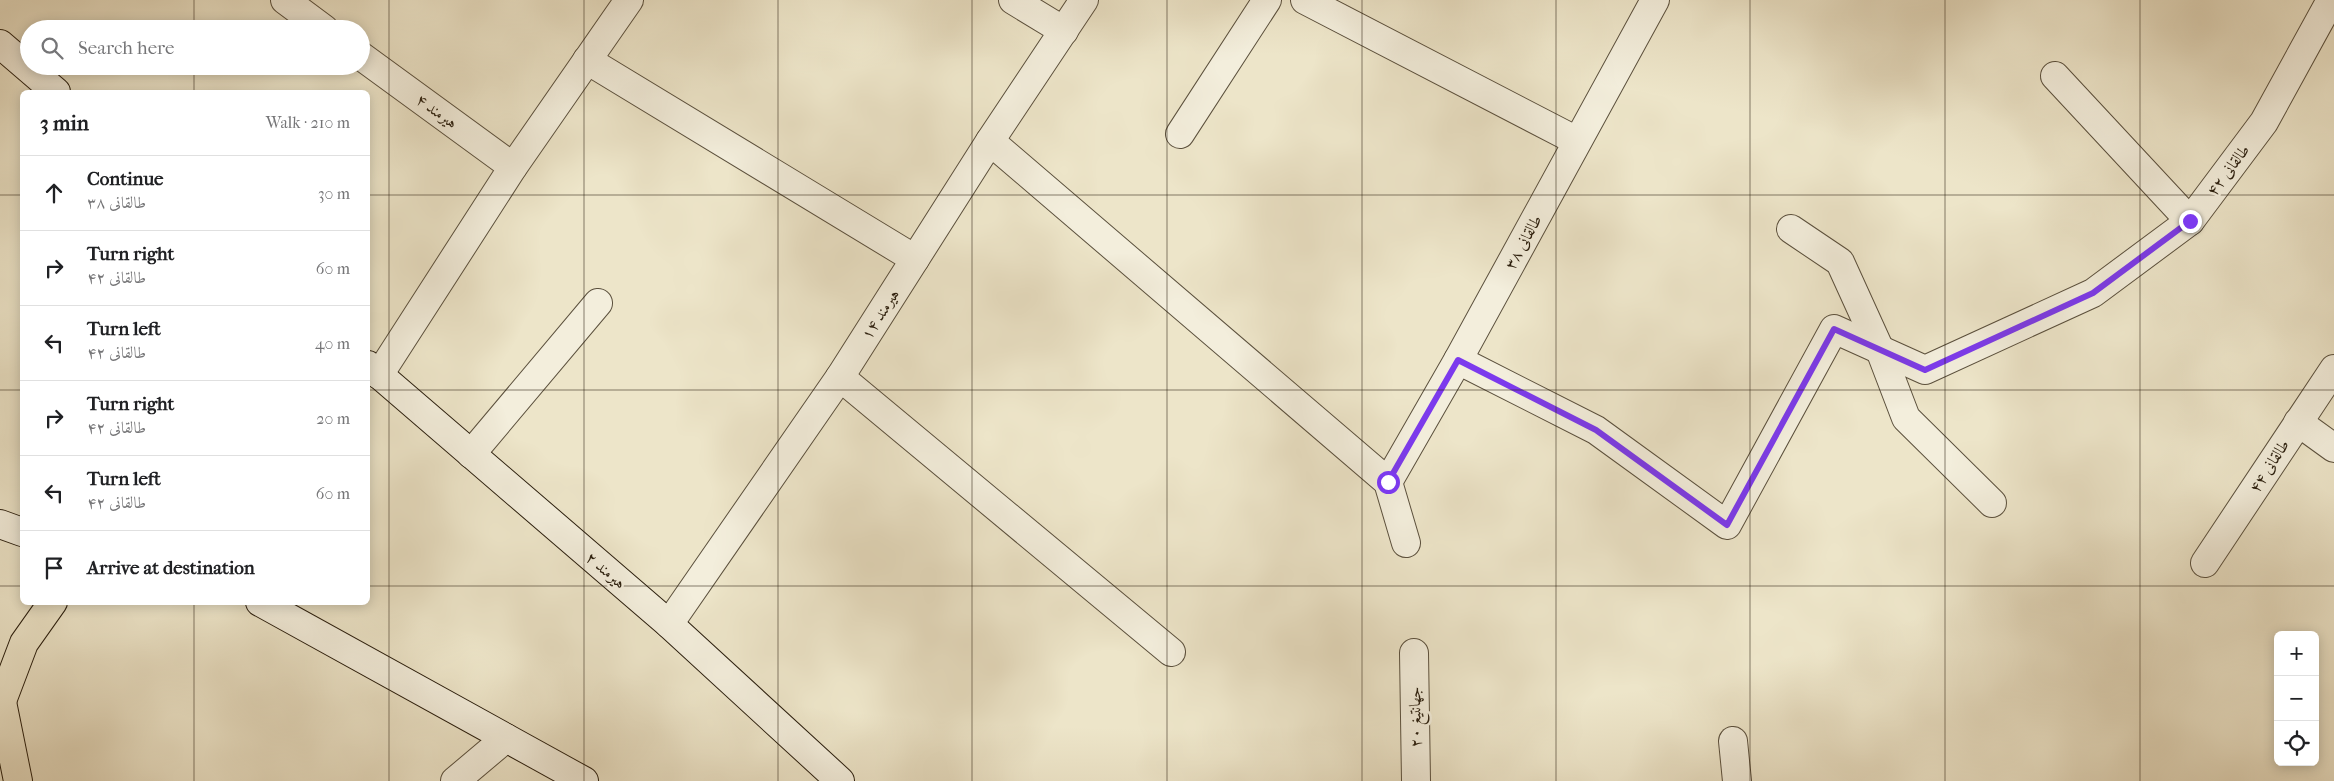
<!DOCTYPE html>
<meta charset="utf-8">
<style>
:root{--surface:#fff;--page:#f6f6f6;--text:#202124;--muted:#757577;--line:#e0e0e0}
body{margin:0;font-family:"IM FELL French Canon",Amiri,serif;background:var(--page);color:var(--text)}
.controls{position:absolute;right:15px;bottom:15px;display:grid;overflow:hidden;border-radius:8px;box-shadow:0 2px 12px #0003}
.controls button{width:45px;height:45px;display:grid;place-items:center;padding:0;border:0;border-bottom:1px solid var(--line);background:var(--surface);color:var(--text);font:25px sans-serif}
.stop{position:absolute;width:15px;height:15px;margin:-11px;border:4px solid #7c3aed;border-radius:50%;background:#fff}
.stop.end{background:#7c3aed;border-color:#fff;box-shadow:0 1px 5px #0008}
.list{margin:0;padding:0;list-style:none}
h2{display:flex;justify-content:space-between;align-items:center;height:65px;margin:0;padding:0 20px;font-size:21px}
h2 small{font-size:16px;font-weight:400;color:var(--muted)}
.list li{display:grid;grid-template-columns:32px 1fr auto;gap:15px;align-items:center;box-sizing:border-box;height:75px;padding:0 20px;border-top:1px solid var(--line)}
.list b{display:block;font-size:19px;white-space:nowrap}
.list p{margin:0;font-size:16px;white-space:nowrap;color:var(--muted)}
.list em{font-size:16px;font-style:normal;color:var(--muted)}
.icon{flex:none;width:28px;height:28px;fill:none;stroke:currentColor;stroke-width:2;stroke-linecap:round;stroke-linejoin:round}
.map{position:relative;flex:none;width:2334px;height:781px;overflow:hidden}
.search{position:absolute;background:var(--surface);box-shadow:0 2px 12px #0003;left:20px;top:20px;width:350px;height:55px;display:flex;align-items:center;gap:12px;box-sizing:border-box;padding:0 18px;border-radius:28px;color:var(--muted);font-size:19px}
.panel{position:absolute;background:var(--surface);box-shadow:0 2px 12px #0003;left:20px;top:90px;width:350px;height:515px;border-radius:8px}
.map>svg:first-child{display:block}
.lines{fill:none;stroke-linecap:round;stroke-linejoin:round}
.minor-casing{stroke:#5b503d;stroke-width:30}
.secondary-casing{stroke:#2a1e0e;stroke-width:30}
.primary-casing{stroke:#2a1e0e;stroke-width:30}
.minor{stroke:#f3eedc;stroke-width:28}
.secondary{stroke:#f3eedc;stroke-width:28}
.primary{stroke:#ede5c9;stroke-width:28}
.route{stroke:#7c3aed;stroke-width:6}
.grid{fill:none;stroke:#2a1e0e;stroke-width:1;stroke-opacity:0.55}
.labels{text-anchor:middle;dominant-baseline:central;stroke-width:5;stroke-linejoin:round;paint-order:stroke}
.street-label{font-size:16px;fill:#2a1e0e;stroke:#f3eedc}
</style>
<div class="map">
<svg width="2334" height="781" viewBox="0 0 2334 781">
<rect width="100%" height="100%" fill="#ede5c9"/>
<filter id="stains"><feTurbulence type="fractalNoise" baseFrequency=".004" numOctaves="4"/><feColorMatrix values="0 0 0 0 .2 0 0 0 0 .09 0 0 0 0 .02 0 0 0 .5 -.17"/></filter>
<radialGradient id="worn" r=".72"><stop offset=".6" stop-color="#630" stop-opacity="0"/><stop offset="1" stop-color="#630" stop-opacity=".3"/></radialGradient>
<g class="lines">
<g class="minor-casing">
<g id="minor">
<polyline points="285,0 324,29"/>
<polyline points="1013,0 1064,31"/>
<polyline points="1305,0 1577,141"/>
<polyline points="361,56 513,167"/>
<polyline points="587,60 915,259"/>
<polyline points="2055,76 2190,221"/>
<polyline points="1180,134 1267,0"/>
<polyline points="990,141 1388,482 1406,543"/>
<polyline points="1791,229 1840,262 1880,350 1906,418 1992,503"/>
<polyline points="1458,360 1596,430 1727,525 1834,329 1925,370 2093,293 2190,221 2264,122 2331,0"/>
<polyline points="379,375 513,167 629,0"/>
<polyline points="840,377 1171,652"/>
<polyline points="2298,422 2334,448"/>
<polyline points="471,454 598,303"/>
<polyline points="1388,482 1458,360 1655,0"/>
<polyline points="2205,563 2334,369"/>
<polyline points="669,624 840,377 990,141 1084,0"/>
<polyline points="1414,653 1416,781"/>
<polyline points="1733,741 1737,781"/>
<polyline points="455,781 506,738"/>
</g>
</g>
<g class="secondary-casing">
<g id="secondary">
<polyline points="0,44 56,92"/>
<polyline points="368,365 669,624 840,781"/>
<polyline points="0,524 22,532"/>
<polyline points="260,602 584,781"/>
</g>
</g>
<g class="primary-casing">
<g id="primary">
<polyline points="0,692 18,781"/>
<polyline points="2,701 24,643 53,602"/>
</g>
</g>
<use href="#minor" class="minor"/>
<use href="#secondary" class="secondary"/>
<use href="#primary" class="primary"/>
</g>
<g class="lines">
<polyline class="route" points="1388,482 1458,360 1596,430 1727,525 1834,329 1925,370 2093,293 2190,221"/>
</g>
<path class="grid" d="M194,0V29M389,0V781M584,0V781M778,0V781M972,0V781M1167,0V781M1362,0V781M1556,0V781M1750,0V781M1945,0V781M2140,0V781M194,66V92M0,195H22M368,195H2334M0,390H22M368,390H2334M0,586H22M368,586H2334M194,602V781"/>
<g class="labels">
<g class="street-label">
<text transform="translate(437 111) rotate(36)">هیرمند ۴</text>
<text transform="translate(2228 170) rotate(-53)">طالقانی ۴۲</text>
<text transform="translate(1523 242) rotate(-61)">طالقانی ۳۸</text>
<text transform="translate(880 314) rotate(-57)">هیرمند ۱۴</text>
<text transform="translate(2269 466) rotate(-57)">طالقانی ۴۴</text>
<text transform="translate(606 570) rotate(41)">هیرمند ۲</text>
<text transform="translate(1415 717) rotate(-91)">جهانتیغ ۲۰</text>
</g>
</g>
<rect width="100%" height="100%" filter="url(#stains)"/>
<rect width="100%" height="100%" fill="url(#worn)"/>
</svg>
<div class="controls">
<button>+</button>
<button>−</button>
<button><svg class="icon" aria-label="locate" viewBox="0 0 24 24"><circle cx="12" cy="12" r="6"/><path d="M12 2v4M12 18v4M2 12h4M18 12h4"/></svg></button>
</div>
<div class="stop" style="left:1388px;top:482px"></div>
<div class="stop end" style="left:2190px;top:221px"></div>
<div class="search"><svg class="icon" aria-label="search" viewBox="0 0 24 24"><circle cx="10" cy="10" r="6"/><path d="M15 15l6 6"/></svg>Search here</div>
<section class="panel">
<h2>3 min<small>Walk · 210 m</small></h2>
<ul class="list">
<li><svg class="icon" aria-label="ahead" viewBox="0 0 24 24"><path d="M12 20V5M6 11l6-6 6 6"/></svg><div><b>Continue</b><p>طالقانی ۳۸</p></div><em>30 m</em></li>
<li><svg class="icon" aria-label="right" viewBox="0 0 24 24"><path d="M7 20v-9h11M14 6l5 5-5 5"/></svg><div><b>Turn right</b><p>طالقانی ۴۲</p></div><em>60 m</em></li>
<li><svg class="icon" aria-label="left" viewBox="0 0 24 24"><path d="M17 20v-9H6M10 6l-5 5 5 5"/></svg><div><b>Turn left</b><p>طالقانی ۴۲</p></div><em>40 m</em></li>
<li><svg class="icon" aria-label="right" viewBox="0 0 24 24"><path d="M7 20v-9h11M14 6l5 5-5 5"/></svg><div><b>Turn right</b><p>طالقانی ۴۲</p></div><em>20 m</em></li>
<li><svg class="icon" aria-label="left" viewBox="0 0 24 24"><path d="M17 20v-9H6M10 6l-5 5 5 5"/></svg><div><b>Turn left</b><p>طالقانی ۴۲</p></div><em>60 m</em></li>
<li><svg class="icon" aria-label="arrive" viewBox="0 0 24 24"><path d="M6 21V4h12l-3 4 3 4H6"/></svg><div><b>Arrive at destination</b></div></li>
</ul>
</section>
</div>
